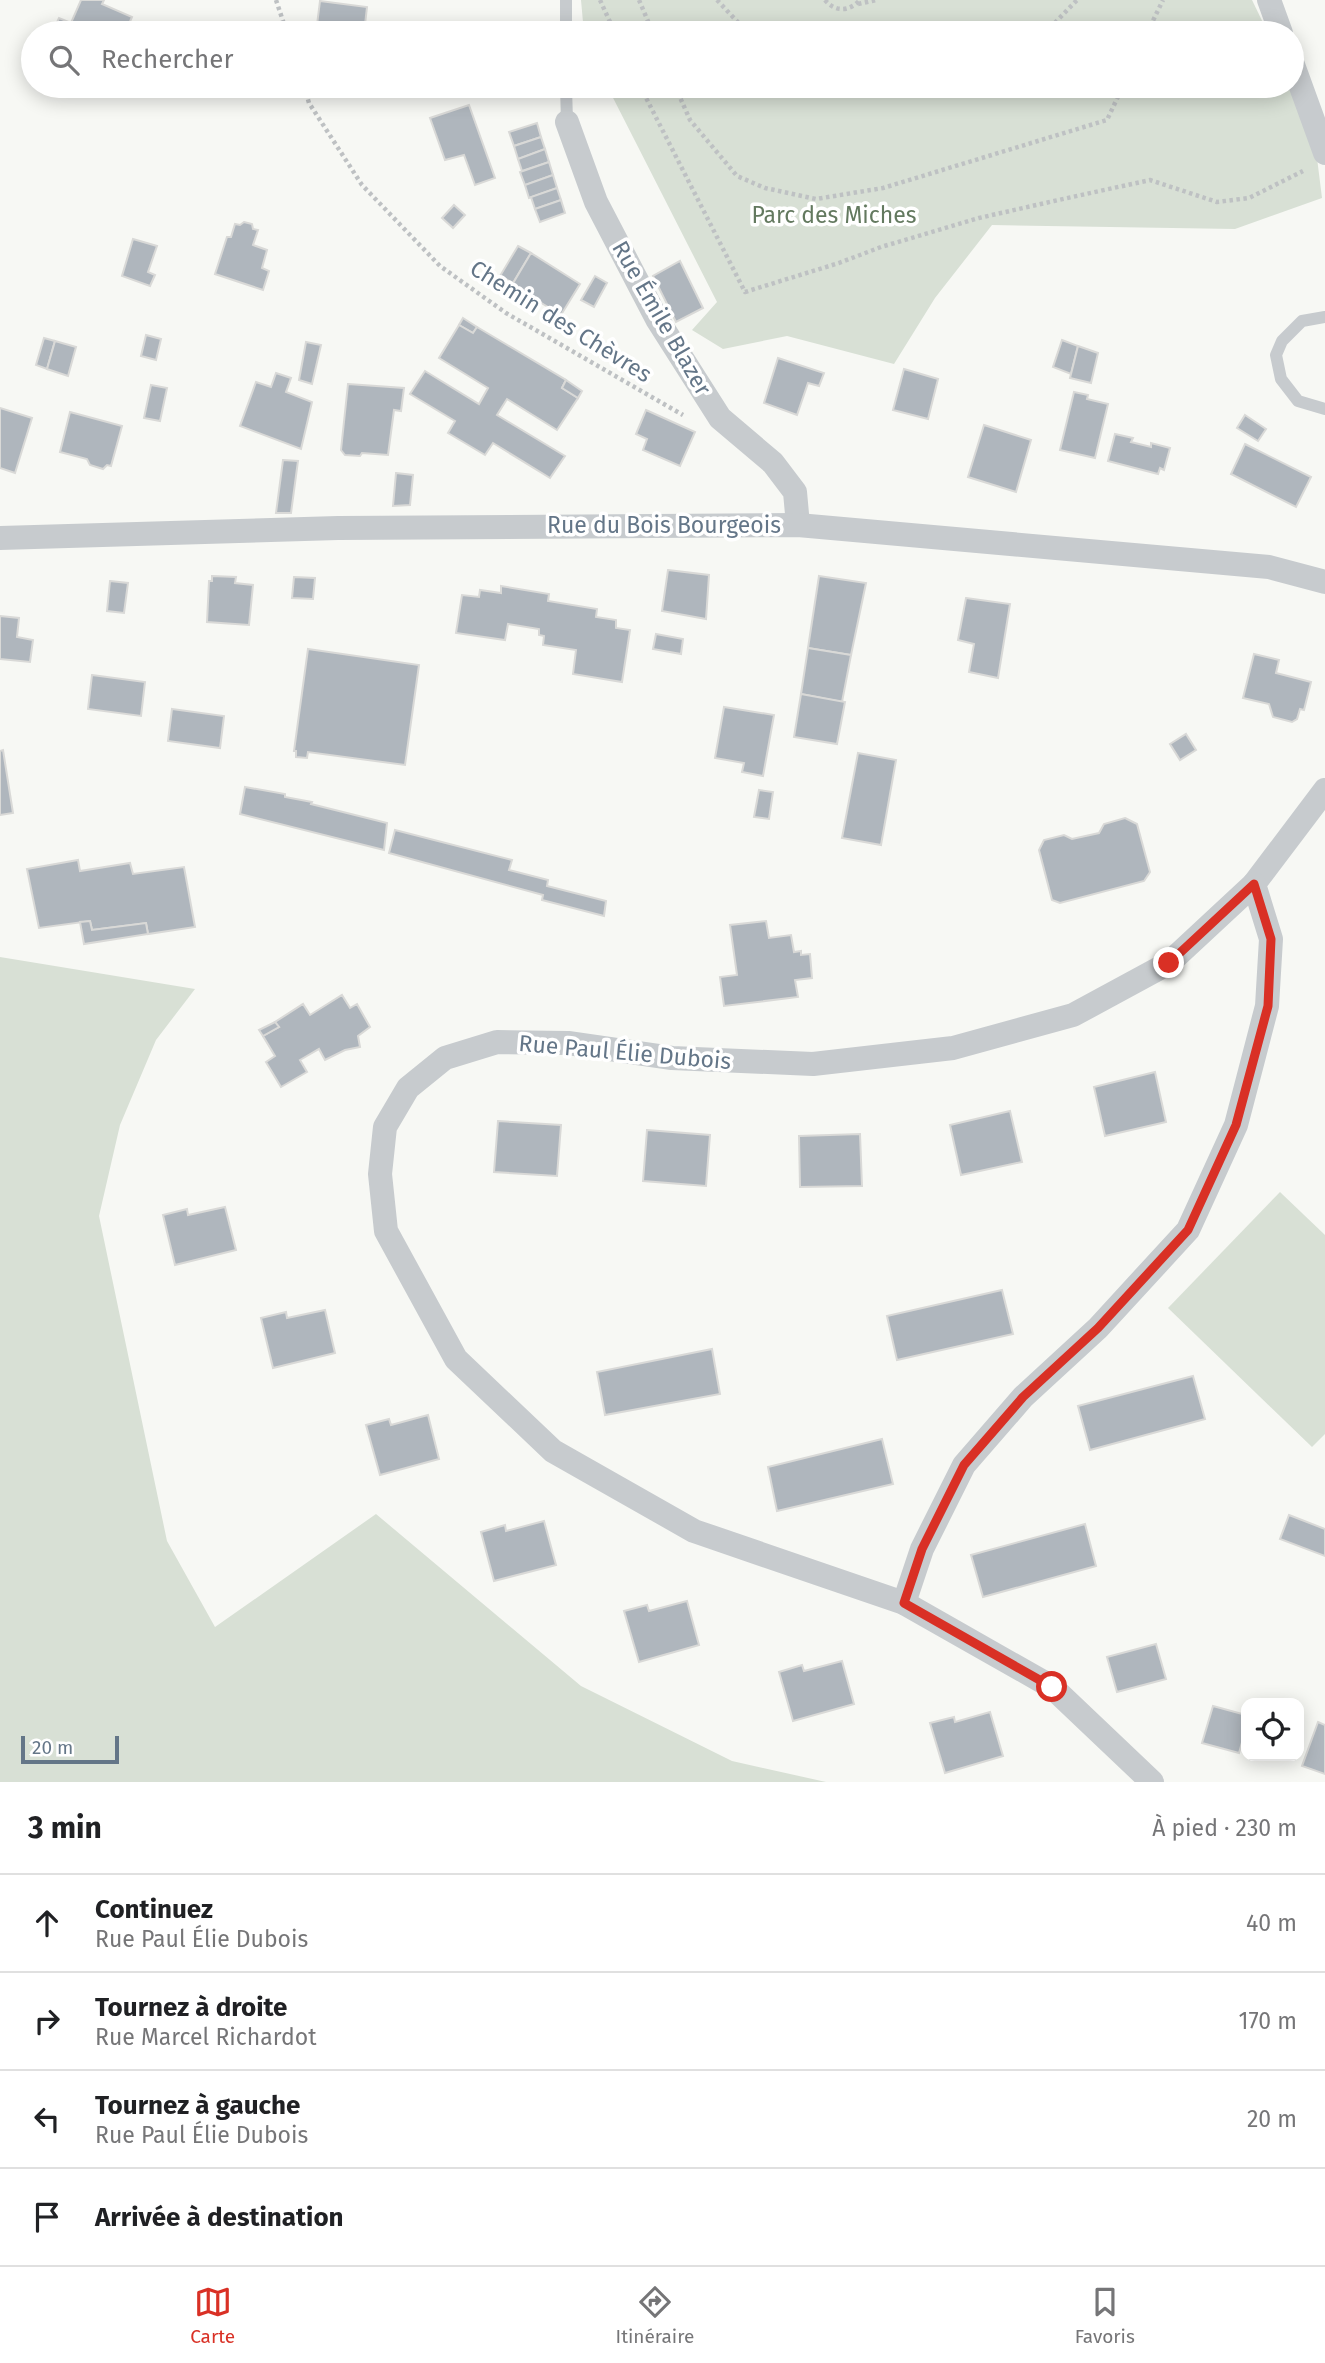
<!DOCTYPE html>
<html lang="fr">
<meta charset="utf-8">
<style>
:root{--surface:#fff;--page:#f6f6f6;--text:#202124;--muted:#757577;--line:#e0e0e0;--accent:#d93025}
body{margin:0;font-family:"Fira Sans",sans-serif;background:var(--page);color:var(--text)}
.controls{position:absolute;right:21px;bottom:21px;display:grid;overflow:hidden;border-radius:14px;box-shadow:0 4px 18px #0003}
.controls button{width:63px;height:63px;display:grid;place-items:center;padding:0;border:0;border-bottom:2px solid var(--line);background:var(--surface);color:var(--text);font:35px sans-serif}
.scale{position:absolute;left:21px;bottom:18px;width:98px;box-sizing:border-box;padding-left:7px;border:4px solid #647688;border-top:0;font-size:19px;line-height:24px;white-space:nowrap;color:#647688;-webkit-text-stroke:5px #fff;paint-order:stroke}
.stop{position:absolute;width:21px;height:21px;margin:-16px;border:5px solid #d93025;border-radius:50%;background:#fff}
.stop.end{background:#d93025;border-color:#fff;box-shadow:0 2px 7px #0008}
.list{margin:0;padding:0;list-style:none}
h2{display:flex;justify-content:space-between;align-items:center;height:91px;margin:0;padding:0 28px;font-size:30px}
h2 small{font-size:23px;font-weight:400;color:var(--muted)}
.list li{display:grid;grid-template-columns:46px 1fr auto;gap:21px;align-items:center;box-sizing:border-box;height:98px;padding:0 28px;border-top:2px solid var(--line)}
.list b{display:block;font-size:26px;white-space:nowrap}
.list p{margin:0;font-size:23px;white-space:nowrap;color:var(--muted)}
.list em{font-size:23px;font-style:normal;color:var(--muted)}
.icon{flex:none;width:38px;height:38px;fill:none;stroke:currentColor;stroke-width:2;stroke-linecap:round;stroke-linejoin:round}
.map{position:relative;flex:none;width:1325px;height:1782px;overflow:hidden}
.search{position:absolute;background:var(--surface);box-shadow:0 4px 18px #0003;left:21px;right:21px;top:21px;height:77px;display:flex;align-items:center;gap:18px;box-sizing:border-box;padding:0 24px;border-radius:38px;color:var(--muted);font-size:26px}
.sheet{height:483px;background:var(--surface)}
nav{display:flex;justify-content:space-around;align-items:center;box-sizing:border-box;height:98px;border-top:2px solid var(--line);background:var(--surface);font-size:19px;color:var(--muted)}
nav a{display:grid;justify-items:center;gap:4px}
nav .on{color:var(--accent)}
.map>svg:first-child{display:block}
.green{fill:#d8e0d5}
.building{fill:#afb6bd;stroke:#d9d9d7;stroke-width:2}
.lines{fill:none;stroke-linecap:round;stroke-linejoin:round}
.path{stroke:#bec1c3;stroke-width:4.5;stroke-dasharray:3.5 3.5;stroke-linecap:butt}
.service{stroke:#c7cbce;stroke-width:12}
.minor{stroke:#c7cbce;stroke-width:24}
.route{stroke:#d93025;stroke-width:9}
.labels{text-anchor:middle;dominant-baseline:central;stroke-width:7;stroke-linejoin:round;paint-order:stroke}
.park-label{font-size:23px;fill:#63795f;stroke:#fff}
.street-label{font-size:23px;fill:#647688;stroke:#fff}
</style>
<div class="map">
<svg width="1325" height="1782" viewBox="0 0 1325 1782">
<rect width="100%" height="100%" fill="#f7f8f4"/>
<g class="green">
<polygon points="581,0 1252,0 1268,33 584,33"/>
<polygon points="607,86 1291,86 1317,158 1322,198 1235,229 992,225 935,298 894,364 787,336 723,349 692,330 717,302"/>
<polygon points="0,957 195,989 156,1040 120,1125 99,1216 167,1541 215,1627 376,1514 581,1686 732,1761 826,1782 0,1782"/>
<polygon points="1280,1192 1325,1235 1325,1434 1312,1447 1168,1308"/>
</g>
<g class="building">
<polygon points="81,0 104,0 102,4 132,17 125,33 52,33 59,18 71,23"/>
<polygon points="320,1 367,7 364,33 316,33"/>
<polygon points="469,105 495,178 475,185 464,155 445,160 430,118"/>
<polygon points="537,123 541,137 514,146 509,132"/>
<polygon points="541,137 545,149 518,159 514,146"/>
<polygon points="545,149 549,162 522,171 518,159"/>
<polygon points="549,162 553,175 525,185 520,172"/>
<polygon points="553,175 557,188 529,198 525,185"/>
<polygon points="557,188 561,200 535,209 531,197"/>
<polygon points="561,200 565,213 540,222 535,209"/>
<polygon points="454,205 465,215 453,228 442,218"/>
<polygon points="244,222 252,224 253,229 258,230 253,245 267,250 262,268 269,271 263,290 215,274 227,237 231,237 235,224 240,225"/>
<polygon points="133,239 157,246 148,272 155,275 150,286 122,276"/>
<polygon points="518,246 531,253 513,283 500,276"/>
<polygon points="531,253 580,284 561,315 512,285"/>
<polygon points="680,261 703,308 676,322 653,276"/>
<polygon points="595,276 607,283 594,307 581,300"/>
<polygon points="463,318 477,327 473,333 459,325"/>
<polygon points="459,325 473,333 477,327 566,380 562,388 578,398 557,430 507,399 497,415 565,456 550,478 493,443 485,455 448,433 455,421 410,394 425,371 479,404 488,388 439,358"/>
<polygon points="146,335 161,339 156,360 141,356"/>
<polygon points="44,338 55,341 47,369 36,365"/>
<polygon points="1062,340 1078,346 1071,374 1053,367"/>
<polygon points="55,341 76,347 68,376 47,369"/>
<polygon points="306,342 321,345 312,384 299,380"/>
<polygon points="1078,346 1098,353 1091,383 1070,378"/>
<polygon points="778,358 824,373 819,386 808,383 797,415 764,403"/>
<polygon points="904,369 938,379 928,419 893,410"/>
<polygon points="276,373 291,378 286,392 312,402 301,449 240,426 256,382 271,387"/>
<polygon points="566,380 582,391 578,398 562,388"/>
<polygon points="348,384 404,388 401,411 394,410 388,455 362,453 360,456 345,455 341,450"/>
<polygon points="151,385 167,388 160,421 144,418"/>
<polygon points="1074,392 1088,395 1087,399 1108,404 1095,458 1060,450"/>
<polygon points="0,408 32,418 15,473 0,468"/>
<polygon points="646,410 695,432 680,466 643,450 647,439 636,434"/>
<polygon points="70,412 122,426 111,466 107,465 103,469 90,465 87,459 60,452"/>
<polygon points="1245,415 1266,429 1258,441 1237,428"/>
<polygon points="984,425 1031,440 1016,492 968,477"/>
<polygon points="1115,434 1133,438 1131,442 1151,447 1151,443 1170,448 1164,470 1160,468 1158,474 1108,461"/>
<polygon points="1245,444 1311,477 1296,507 1231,474"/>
<polygon points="283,460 298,461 291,513 276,513"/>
<polygon points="396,473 413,475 410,505 393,506"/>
<polygon points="668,570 709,575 706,619 662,611"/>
<polygon points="212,576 236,577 235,583 253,585 249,625 207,622 209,581 212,581"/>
<polygon points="819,576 866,583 851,655 808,648"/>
<polygon points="294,577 315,578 313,599 292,598"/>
<polygon points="110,581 128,583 124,613 107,611"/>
<polygon points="501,586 549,594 548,601 597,609 596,617 616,620 616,628 630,630 622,682 573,674 576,650 543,645 544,636 539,635 539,629 508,624 505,640 456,633 462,595 479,597 480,590 501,593"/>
<polygon points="966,598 1010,604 998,678 969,672 974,644 958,640"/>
<polygon points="0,616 19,618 17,637 33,640 30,662 0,659"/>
<polygon points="656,634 683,639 681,654 653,649"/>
<polygon points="808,648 851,655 842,702 801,694"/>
<polygon points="308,649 419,665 405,765 308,752 307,758 296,757 296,751 294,751"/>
<polygon points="1254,654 1279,660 1276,673 1311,682 1304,710 1300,709 1297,719 1292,722 1273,717 1269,704 1243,698"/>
<polygon points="92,675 145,682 141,716 88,709"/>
<polygon points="801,694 845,702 837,744 794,737"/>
<polygon points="724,707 774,715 763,776 742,772 744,763 715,758"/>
<polygon points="172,709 224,716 220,748 168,741"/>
<polygon points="1186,734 1196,750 1180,760 1170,744"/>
<polygon points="3,750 13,813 0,815 0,751"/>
<polygon points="858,753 896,760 881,845 842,838"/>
<polygon points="245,787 285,794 285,797 312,802 311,804 387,823 384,850 240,814"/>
<polygon points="759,790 773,792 769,819 754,817"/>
<polygon points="1125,818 1137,824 1150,872 1144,881 1060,903 1052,900 1039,850 1044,840 1064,835 1072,839 1099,833 1104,824"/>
<polygon points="395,830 512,860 509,870 548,880 547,886 606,901 604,916 542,900 543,895 389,853"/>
<polygon points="78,860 80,871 130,863 133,874 184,867 195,927 148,934 146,923 92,930 90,921 39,928 27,869"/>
<polygon points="90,921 92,930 146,923 148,934 84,944 80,922"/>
<polygon points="766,921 769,938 791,935 794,952 801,951 801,955 810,954 812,978 795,980 798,997 724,1006 720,977 737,975 730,925"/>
<polygon points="342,995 350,1008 357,1004 370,1027 358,1036 360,1047 345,1050 325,1060 319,1049 300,1060 307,1072 281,1087 266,1062 275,1056 263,1036 279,1027 275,1022 303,1004 310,1015"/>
<polygon points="275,1022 279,1027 263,1036 259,1030"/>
<polygon points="1155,1072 1166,1122 1105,1136 1094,1087"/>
<polygon points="1010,1111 1022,1162 961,1175 950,1125"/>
<polygon points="498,1121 561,1125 557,1176 494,1172"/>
<polygon points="647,1130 710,1135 706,1186 643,1181"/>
<polygon points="860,1134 862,1186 800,1187 799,1136"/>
<polygon points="225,1207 236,1250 175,1265 163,1215 187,1209 188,1215"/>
<polygon points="1002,1290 1013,1334 897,1360 887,1316"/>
<polygon points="325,1310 335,1353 273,1368 261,1318 286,1312 287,1318"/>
<polygon points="712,1349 720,1394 605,1415 597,1372"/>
<polygon points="1193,1376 1205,1419 1090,1450 1078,1406"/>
<polygon points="428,1415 439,1459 380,1475 366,1425 389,1419 391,1425"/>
<polygon points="882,1439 893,1484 777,1511 768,1467"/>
<polygon points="1289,1515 1325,1529 1325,1556 1280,1539"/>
<polygon points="544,1521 556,1565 494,1581 481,1532 505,1525 506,1531"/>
<polygon points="1085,1524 1096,1566 983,1597 971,1555"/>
<polygon points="687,1601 699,1645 639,1662 624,1611 647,1605 649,1611"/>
<polygon points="1156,1644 1166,1679 1117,1692 1107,1657"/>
<polygon points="842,1661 854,1704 793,1721 779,1672 802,1665 804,1671"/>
<polygon points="1213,1706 1246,1715 1246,1728 1239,1753 1202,1743"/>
<polygon points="990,1712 1003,1756 945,1773 930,1723 954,1717 955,1722"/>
<polygon points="1318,1722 1325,1725 1325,1774 1302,1766"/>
</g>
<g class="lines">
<g class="path">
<polyline points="276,0 287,33"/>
<polyline points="600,0 615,33"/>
<polyline points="639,0 653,33"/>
<polyline points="717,0 748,33"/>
<path d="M825,0C835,12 849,12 860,0"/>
<polyline points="858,4 876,0"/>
<polyline points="1045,33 1077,0"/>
<polyline points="1147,33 1163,0"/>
<polyline points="304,86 309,103 362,185 440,266 506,313 683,415"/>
<polyline points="640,86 745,292 839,263 881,247 979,218 1054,201 1150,180 1217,202 1249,198 1303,171"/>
<polyline points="675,86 690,120 737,176 765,188 816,199 883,188 1107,120 1123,86"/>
<polyline points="843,86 855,89 935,90 945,86"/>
</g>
<g class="service">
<polyline points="566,0 566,33"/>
<polyline points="566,86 567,122"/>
<polyline points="1325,317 1302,321 1282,341 1276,355 1281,379 1298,401 1325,409"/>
</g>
<g class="minor">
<polyline points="1269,0 1281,33"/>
<polyline points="1292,62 1325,153"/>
<polyline points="567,122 596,202 657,319 720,418 773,463 795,492 798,525"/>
<polyline points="0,538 338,528 798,525 1269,567 1325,582"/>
<polyline points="904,1603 922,1549 964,1465 1023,1397 1098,1328 1188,1230 1236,1125 1267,1006 1271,939 1254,884 1325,790"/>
<polyline points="1152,1782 1052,1687 904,1603 694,1531 553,1451 456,1359 386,1231 380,1174 385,1127 408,1088 445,1058 497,1042 568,1043 672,1058 813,1064 953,1048 1073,1015 1169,963 1254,884"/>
</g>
</g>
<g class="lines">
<polyline class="route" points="1052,1687 904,1603 922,1549 964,1465 1023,1397 1098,1328 1188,1230 1236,1125 1268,1006 1271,939 1254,884 1169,963"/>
</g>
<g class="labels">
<g class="park-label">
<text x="834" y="215">Parc des Miches</text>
</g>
<g class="street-label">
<text transform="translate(662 318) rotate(60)">Rue Émile Blazer</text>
<text transform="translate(561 321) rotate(32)">Chemin des Chèvres</text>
<text x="664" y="525">Rue du Bois Bourgeois</text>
<text transform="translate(625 1052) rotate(5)">Rue Paul Élie Dubois</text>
</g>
</g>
</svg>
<div class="controls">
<button><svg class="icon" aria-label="locate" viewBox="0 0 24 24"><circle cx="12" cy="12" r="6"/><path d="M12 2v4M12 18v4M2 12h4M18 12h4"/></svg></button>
</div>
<div class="scale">20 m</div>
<div class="stop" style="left:1052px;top:1687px"></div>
<div class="stop end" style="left:1169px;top:963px"></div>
<div class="search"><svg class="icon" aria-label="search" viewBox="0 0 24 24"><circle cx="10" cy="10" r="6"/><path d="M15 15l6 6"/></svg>Rechercher</div>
</div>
<section class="sheet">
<h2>3 min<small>À pied · 230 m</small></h2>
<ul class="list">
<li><svg class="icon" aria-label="ahead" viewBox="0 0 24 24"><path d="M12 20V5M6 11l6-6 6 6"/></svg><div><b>Continuez</b><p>Rue Paul Élie Dubois</p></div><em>40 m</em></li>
<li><svg class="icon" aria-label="right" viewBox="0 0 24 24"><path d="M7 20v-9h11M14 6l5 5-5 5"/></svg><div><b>Tournez à droite</b><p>Rue Marcel Richardot</p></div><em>170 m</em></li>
<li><svg class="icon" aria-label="left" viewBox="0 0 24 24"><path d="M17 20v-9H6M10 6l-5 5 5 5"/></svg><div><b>Tournez à gauche</b><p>Rue Paul Élie Dubois</p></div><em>20 m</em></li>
<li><svg class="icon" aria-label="arrive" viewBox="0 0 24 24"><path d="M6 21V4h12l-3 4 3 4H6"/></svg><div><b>Arrivée à destination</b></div></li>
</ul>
</section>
<nav>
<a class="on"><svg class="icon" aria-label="map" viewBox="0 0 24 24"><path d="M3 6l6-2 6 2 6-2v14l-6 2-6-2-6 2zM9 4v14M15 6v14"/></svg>Carte</a>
<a><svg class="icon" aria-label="directions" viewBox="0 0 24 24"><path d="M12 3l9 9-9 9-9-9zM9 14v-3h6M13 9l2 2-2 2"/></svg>Itinéraire</a>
<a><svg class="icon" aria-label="saved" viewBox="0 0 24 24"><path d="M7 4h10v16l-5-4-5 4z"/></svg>Favoris</a>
</nav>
